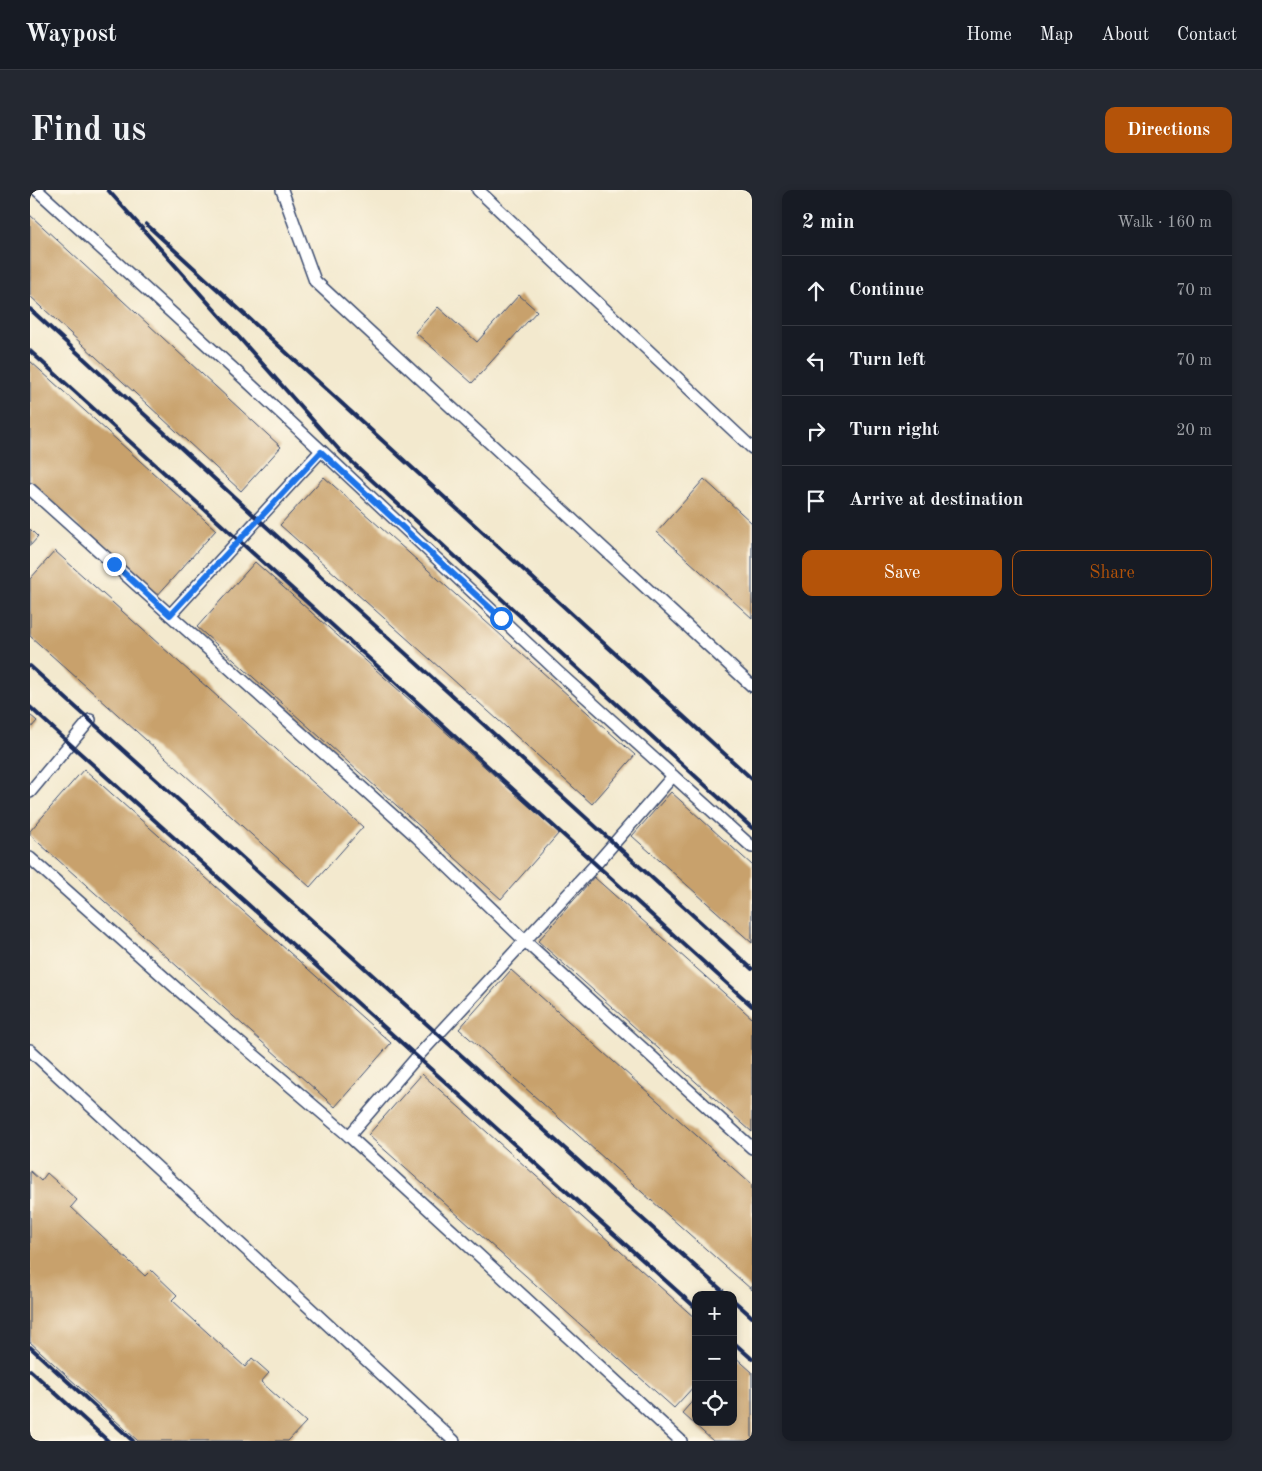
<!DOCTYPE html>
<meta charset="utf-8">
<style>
:root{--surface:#171b24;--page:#242831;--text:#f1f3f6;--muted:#9ea1a6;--line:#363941;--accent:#b45309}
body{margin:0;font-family:"Old Standard TT",serif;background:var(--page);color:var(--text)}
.controls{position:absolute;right:15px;bottom:15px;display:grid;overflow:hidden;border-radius:10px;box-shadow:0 2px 8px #0003}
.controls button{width:45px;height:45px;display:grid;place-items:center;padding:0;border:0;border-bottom:1px solid var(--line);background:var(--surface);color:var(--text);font:25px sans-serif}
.stop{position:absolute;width:15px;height:15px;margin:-11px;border:4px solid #1a73e8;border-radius:50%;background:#fff}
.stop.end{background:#1a73e8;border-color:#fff;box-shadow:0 1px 5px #0008}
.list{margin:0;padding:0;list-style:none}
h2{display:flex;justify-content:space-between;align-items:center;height:65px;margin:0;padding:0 20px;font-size:21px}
h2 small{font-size:16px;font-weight:400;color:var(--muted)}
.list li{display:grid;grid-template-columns:32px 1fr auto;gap:15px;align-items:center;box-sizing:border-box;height:70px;padding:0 20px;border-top:1px solid var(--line)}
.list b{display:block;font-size:19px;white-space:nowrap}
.list em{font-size:16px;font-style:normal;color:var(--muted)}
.actions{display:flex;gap:10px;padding:15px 20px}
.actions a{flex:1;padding:11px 0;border:1px solid var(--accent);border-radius:10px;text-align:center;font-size:18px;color:var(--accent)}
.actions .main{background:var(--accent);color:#fff}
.icon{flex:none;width:28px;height:28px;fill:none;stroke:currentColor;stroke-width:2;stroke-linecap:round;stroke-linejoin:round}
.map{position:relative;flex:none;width:722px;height:1251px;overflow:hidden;border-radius:10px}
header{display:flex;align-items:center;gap:30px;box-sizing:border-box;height:70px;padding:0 25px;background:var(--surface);border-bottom:1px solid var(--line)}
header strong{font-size:24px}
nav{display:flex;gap:28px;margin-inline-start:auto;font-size:18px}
.intro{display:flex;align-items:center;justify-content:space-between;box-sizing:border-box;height:120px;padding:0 30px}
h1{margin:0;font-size:35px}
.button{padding:12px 22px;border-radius:10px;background:var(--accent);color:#fff;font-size:18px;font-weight:700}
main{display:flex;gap:30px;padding:0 30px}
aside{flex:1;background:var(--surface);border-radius:10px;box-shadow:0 2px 8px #0003}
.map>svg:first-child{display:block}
.building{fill:#c8a16c}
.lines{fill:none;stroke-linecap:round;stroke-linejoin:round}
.lane-casing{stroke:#3b4b6f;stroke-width:14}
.lane{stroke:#fff;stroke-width:11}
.rail{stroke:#1b2f5e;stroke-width:4}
.route{stroke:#1a73e8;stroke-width:6}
</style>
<header>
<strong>Waypost</strong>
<nav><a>Home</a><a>Map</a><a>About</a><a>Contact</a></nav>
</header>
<div class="intro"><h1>Find us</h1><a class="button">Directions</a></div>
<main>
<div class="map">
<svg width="722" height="1251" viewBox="0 0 722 1251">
<rect width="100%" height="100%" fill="#fcf5e5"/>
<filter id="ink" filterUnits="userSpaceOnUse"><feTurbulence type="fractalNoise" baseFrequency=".02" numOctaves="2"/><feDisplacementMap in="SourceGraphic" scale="10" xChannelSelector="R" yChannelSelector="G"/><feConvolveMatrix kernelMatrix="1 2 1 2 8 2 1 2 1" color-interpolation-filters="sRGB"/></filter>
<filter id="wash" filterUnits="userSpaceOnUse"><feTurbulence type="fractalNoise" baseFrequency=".0096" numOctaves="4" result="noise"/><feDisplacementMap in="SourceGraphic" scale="20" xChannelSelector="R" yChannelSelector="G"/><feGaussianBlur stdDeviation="1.12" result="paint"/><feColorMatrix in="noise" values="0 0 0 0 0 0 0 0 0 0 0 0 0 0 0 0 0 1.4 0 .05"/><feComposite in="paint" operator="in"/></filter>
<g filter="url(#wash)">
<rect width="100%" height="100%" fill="#f3e9ce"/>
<g id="blocks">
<g class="building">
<polygon points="0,25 251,257 211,301 0,106"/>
<polygon points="489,105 507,121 442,193 385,142 408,117 447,152"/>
<polygon points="0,171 186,340 126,407 0,292"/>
<polygon points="294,287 605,565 562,614 250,335"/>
<polygon points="674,289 722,333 722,428 627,342"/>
<polygon points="0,339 8,347 0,356"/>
<polygon points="25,361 333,637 280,697 0,446 0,389"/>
<polygon points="225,372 529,643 471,709 167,437"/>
<polygon points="0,525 7,531 0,539"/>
<polygon points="54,579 361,853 305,917 0,645 0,641"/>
<polygon points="641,602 722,675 722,753 602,646"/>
<polygon points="564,687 722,828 722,942 508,751"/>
<polygon points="481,780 722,995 722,1100 429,839"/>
<polygon points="392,884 666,1129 666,1194 644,1218 338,945"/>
<polygon points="0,981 11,991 17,983 47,1010 41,1017 115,1086 121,1080 147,1105 142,1110 215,1177 222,1168 239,1183 231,1192 276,1232 258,1251 108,1251 0,1152"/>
<polygon points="703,1165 722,1182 722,1251 683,1251 652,1223 666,1207 666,1232 703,1232"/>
</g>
</g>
</g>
<g filter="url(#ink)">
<use href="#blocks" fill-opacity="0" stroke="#3b4b6f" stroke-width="1"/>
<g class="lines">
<g class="lane-casing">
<g id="lane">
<polyline points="7,0 220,194 528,482 722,657"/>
<polyline points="252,0 285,91 722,496"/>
<polyline points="448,0 722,258"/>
<polyline points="0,299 387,647 495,751 722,958"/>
<polyline points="140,425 291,261"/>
<polyline points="0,602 60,530"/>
<polyline points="0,668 154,805 319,946 651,1251"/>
<polyline points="0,860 424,1251"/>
<polyline points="319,946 387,867 566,674 643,586"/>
</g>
</g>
<use href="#lane" class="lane"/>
<g class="rail">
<polyline points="78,0 311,262 722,638"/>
<polyline points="116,34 722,589"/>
<polyline points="0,119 228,329 722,779"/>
<polyline points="0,161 722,816"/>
<polyline points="0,476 697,1105"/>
<polyline points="0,517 40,554 666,1118"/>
<polyline points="703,1110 722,1127"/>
<polyline points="703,1152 722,1169"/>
<polyline points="0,1157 103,1251"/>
<polyline points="0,1180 78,1251"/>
</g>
</g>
</g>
<g class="lines" filter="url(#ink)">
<polyline class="route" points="84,374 140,425 291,262 471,428"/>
</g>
</svg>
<div class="controls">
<button>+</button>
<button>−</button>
<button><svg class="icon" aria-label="locate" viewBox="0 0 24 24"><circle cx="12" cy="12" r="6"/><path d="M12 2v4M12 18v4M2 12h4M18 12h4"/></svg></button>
</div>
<div class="stop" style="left:471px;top:428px"></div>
<div class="stop end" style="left:84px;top:374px"></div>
</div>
<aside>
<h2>2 min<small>Walk · 160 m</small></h2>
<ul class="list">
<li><svg class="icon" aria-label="ahead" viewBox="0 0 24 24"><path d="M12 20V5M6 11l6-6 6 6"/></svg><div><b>Continue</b></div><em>70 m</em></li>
<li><svg class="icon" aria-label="left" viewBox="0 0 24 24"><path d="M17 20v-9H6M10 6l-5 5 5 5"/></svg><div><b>Turn left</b></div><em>70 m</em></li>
<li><svg class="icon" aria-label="right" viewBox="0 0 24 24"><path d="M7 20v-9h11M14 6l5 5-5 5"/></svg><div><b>Turn right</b></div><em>20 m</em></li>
<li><svg class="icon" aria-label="arrive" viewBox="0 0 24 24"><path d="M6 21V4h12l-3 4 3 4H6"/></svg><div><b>Arrive at destination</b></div></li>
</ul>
<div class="actions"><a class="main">Save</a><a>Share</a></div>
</aside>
</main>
